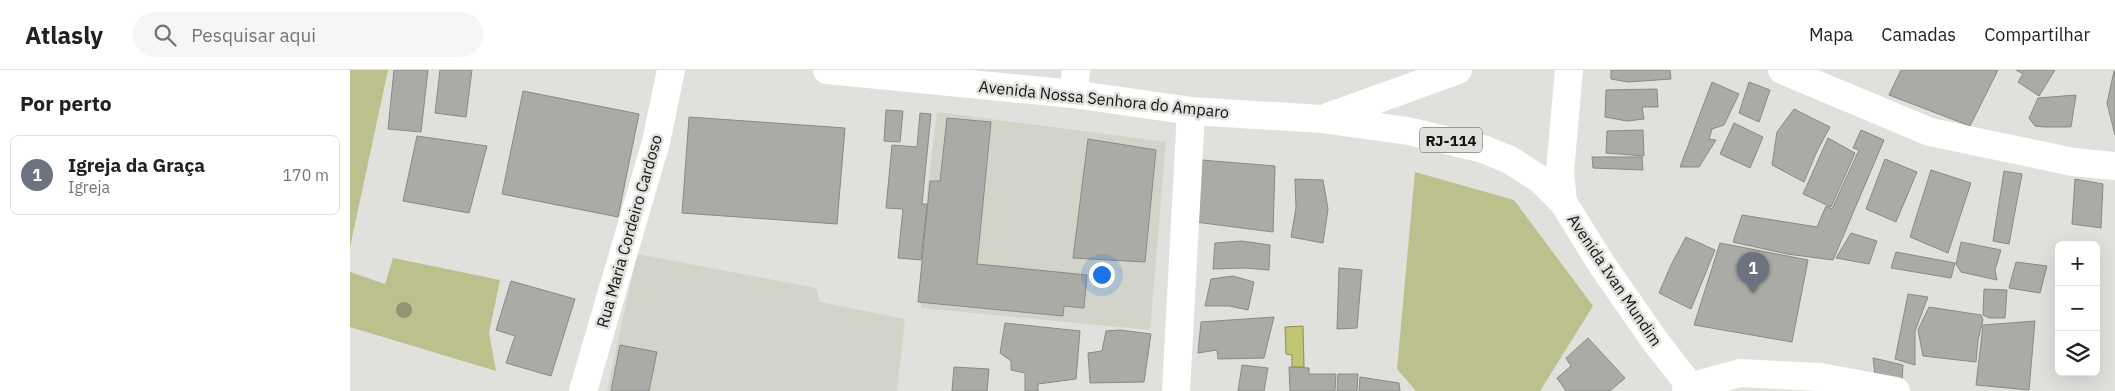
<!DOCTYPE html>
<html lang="pt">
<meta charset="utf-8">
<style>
:root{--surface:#fff;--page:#f6f6f6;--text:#202124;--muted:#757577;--line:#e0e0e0;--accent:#ea580c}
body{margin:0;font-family:"IBM Plex Sans",sans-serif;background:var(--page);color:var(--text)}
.controls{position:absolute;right:15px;bottom:15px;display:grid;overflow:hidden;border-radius:8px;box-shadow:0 5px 20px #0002}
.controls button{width:45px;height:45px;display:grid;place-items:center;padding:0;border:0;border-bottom:1px solid var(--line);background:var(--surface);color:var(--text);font:25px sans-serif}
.you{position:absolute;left:751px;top:204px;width:18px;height:18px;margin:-12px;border:4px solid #fff;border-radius:50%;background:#1a73e8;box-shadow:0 0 0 8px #1a73e833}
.badge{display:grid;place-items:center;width:32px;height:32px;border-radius:50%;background:var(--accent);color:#fff;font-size:16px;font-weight:700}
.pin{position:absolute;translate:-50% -41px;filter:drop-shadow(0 1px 2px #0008)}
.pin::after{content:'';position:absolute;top:26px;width:18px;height:15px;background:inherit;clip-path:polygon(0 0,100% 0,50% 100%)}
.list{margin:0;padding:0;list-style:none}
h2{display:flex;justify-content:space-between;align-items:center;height:65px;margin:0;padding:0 20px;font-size:21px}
h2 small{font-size:16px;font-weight:400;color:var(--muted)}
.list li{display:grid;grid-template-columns:32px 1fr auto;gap:15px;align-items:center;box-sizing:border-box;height:80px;margin:0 10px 10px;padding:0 10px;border:1px solid var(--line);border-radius:8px}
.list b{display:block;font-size:19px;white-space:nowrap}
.list p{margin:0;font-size:16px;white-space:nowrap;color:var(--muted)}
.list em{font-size:16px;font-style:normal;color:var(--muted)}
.icon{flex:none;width:28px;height:28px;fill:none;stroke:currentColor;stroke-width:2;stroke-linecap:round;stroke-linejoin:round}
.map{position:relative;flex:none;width:1765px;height:321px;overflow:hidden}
header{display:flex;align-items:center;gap:30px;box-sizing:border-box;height:70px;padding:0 25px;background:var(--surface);border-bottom:1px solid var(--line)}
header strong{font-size:24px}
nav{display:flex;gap:28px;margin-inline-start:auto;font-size:18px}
.search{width:350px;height:45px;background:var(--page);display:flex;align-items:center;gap:12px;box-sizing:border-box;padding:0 18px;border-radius:28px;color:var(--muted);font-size:19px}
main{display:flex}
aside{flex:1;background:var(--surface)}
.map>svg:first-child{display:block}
.built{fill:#d3d4c9}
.green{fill:#bcc08c}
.water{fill:#c1c573;stroke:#8d9056}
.building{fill:#aaaaa6;stroke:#898985}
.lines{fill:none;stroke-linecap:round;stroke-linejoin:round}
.minor{stroke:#fff;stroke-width:28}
.primary{stroke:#fff;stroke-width:28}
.tree{fill:#929370}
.labels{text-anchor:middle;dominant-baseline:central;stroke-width:5;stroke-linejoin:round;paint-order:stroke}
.shield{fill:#e0e0dc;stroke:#50504f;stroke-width:1}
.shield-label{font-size:15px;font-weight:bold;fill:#131312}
.street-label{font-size:16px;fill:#131312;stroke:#e0e0dc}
</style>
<header>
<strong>Atlasly</strong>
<div class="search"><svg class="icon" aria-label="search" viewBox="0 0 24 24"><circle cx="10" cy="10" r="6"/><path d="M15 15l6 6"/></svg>Pesquisar aqui</div>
<nav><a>Mapa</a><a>Camadas</a><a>Compartilhar</a></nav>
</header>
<main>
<aside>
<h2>Por perto<small></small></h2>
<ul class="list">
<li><span class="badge" style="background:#6b7280">1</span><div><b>Igreja da Graça</b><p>Igreja</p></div><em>170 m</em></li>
</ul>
</aside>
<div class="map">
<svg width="1765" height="321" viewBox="0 0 1765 321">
<rect width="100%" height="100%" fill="#e0e0dc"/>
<g class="built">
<polygon points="587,42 816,72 800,260 571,238 581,131 576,131"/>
<polygon points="287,184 466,218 470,232 555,249 547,321 257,321"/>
</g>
<g class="green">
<polygon points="0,0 38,0 0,177"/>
<polygon points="1065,102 1164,130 1243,236 1190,321 1066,321 1047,299"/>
<polygon points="43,188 150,210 139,263 146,301 0,257 0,202 35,214"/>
</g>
<polygon class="water" points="953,256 954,297 942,297 942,285 936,284 935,257"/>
<g class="building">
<polygon points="44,0 78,0 71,62 38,59"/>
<polygon points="90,0 122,0 116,47 85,43"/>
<polygon points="1261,0 1320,0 1321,9 1278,12 1261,9"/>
<polygon points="1551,0 1648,0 1620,56 1539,25"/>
<polygon points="1666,0 1705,0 1689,26 1668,12 1673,4"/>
<polygon points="1764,1 1765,1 1765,65 1757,33"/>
<polygon points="1362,12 1389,24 1374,55 1362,59 1359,69 1366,70 1349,97 1330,97"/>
<polygon points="1399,12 1420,20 1409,52 1389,43"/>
<polygon points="1307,19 1308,37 1292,37 1294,49 1277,51 1255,47 1256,20"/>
<polygon points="173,21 289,44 268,147 152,124"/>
<polygon points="1726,25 1721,57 1694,57 1685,56 1679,48 1688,28"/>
<polygon points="1444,39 1480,57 1467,81 1454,112 1422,95 1427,62"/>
<polygon points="536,40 553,41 550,72 534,71"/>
<polygon points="570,43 581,44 572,134 577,134 571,190 548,188 553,139 536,138 542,75 567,77"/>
<polygon points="339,47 495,58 487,154 332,143"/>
<polygon points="597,48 641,52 627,194 737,205 734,238 714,236 713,246 568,232 580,111 590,111"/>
<polygon points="1384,53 1413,67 1400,98 1370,84"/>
<polygon points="1293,60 1294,86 1256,83 1257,61"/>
<polygon points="1511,60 1534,70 1483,190 1437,184 1383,172 1392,145 1467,157 1476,136 1482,139 1509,80 1503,78"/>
<polygon points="67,66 137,76 119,143 53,131"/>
<polygon points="1478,68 1505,83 1481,137 1453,124"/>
<polygon points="738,69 806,80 795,192 723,188"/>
<polygon points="1242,87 1292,87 1293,100 1243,98"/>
<polygon points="1535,89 1567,102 1546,152 1516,139"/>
<polygon points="851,90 925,96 923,162 845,152"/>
<polygon points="1581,100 1621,113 1598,183 1560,167"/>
<polygon points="1654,101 1672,104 1659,174 1643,171"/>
<polygon points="945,109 973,110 978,139 973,173 941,167 946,138"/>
<polygon points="1725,109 1753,114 1751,158 1722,154"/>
<polygon points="1501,163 1527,171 1519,194 1486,188"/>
<polygon points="1336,167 1365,180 1341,239 1309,223 1321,195"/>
<polygon points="892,171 920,175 919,200 894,198 863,199 865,173"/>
<polygon points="1611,172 1651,180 1645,200 1647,210 1611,202 1606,194"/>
<polygon points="1370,173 1458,190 1442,272 1344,255"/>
<polygon points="1546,182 1605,193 1601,208 1541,198"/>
<polygon points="1666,192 1697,196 1690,223 1659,218"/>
<polygon points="989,198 1012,200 1007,258 987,259"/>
<polygon points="883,206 904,212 898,240 879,236 855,236 861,209"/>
<polygon points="161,211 225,229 201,306 156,293 165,266 146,260"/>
<polygon points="1634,219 1657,220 1655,248 1639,248 1633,245"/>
<polygon points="1558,224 1578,227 1565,261 1565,295 1545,289"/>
<polygon points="1579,237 1631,245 1633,250 1628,270 1626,292 1573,286 1568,260"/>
<polygon points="924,247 914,288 868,289 867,280 848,283 851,252"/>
<polygon points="1685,251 1679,320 1626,315 1633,255"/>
<polygon points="655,253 730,261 726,309 688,314 688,321 675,321 675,303 661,300 661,291 650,283"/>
<polygon points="770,260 801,264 794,312 740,313 738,283 752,281 756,261"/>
<polygon points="1238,268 1275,308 1260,321 1216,321 1207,308 1221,296 1216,288"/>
<polygon points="270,275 307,282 299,321 261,321"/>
<polygon points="1523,288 1553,295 1552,311 1525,305"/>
<polygon points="892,295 918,298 914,321 888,321"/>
<polygon points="604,297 639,299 637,321 602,321"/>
<polygon points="939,297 959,298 959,304 986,304 985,321 940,321"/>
<polygon points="988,304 1008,304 1007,321 987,321"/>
<polygon points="1010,307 1049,313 1050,321 1009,321"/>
</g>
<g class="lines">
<g class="minor">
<polyline points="1432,0 1580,62 1723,92 1765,96"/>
<polyline points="723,24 726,0"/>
<polyline points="233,321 306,72 321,0"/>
<polyline points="826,321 841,41"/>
<polyline points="1336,321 1340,317 1390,303 1470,307 1546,321"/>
</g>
<g class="primary">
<polyline points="477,0 723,24 841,41 972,49 1058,61 1133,79 1160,90 1191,110 1213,132"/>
<polyline points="1219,0 1210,101 1213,132 1252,195 1305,271 1344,321"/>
<polyline points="978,47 1108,0"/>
</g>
</g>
<circle class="tree" cx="54" cy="240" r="8"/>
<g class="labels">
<rect class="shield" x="1070" y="57.5" width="62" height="25" rx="4"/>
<g class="shield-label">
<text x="1101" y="70">RJ-114</text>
</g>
<g class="street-label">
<text transform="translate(754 29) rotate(6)">Avenida Nossa Senhora do Amparo</text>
<text transform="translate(279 161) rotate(-74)">Rua Maria Cordeiro Cardoso</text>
<text transform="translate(1265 210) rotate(56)">Avenida Ivan Mundim</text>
</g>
</g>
</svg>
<div class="controls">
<button>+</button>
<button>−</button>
<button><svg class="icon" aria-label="layers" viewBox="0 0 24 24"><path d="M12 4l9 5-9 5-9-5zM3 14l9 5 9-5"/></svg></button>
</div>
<div class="you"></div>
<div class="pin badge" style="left:1403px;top:223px;background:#6b7280">1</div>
</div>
</main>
